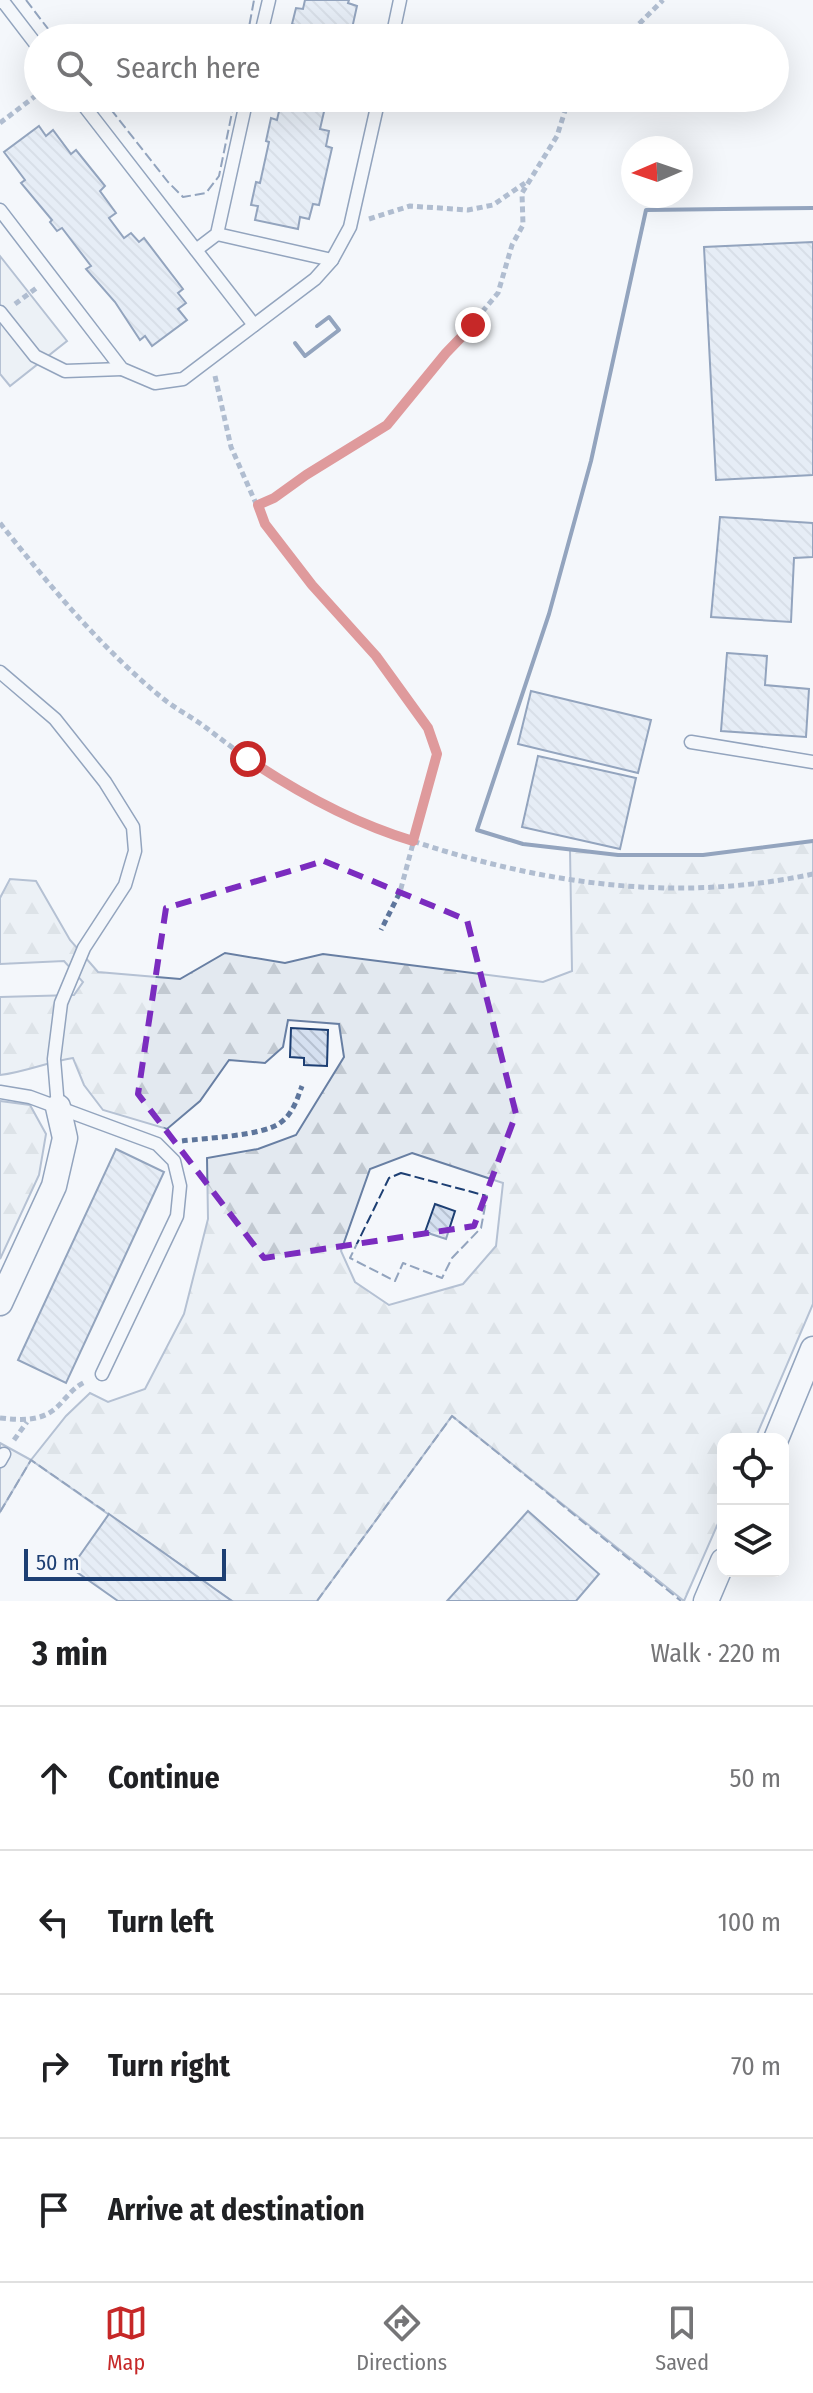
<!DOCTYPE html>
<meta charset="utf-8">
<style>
:root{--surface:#fff;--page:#f6f6f6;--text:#202124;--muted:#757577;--line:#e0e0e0;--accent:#c62828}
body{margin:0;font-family:"Fira Sans Condensed",sans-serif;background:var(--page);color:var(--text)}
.controls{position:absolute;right:24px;bottom:24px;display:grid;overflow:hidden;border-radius:16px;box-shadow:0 8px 32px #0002}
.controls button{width:72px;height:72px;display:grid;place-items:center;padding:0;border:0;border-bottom:2px solid var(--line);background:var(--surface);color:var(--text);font:40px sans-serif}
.compass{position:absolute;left:621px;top:136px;width:72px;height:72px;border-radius:50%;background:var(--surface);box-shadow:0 8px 32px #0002;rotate:268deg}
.scale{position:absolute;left:24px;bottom:20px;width:202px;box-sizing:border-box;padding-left:8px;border:4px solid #1d3f73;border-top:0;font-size:22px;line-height:28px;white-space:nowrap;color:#1d3f73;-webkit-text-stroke:6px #f4f7fb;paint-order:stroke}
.stop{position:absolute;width:24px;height:24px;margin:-18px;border:6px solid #c62828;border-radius:50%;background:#fff}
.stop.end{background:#c62828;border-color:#fff;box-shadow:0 2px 8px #0008}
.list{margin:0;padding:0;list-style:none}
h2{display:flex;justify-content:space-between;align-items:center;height:104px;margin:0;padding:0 32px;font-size:34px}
h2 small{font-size:26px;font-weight:400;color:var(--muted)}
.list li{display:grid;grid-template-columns:52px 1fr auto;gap:24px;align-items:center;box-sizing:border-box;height:144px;padding:0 32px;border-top:2px solid var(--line)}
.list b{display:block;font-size:30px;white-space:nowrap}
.list em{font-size:26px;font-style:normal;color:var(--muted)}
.icon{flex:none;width:44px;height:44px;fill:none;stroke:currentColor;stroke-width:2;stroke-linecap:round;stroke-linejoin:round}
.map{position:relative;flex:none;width:813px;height:1601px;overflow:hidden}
.search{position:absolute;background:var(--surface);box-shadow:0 8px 32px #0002;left:24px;right:24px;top:24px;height:88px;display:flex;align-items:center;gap:20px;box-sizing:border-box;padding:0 28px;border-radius:44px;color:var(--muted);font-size:30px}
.sheet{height:680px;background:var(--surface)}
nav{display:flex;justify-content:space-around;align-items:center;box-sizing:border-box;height:112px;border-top:2px solid var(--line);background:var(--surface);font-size:22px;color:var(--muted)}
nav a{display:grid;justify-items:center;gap:4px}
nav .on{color:var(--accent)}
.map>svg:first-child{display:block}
.forest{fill:url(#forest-firs);stroke:#687fa3;stroke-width:2;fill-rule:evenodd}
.parking{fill:#e3e8f0;stroke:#687fa3;stroke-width:2}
.building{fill:url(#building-back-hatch);stroke:#1d3f73;stroke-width:2}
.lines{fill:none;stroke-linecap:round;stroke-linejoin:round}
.service-casing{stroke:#1d3f73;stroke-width:15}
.minor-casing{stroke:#1d3f73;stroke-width:27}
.path{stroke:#5e769c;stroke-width:5;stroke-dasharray:6 4;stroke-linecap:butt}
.service{stroke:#f4f7fb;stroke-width:12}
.minor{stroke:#f4f7fb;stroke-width:24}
.fence{stroke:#1d3f73;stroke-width:2;stroke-dasharray:10 4;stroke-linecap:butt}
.wall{stroke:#1d3f73;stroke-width:4}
.route{stroke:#c62828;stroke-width:10}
.marked{fill:none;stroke:#7b2cbf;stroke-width:6;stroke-dasharray:16 10;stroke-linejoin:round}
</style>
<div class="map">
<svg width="813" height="1601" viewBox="0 0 813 1601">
<defs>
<pattern id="forest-firs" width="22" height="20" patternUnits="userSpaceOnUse" patternTransform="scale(2)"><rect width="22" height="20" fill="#e3e9f0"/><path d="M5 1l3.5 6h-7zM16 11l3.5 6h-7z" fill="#c2c9d1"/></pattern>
<pattern id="building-back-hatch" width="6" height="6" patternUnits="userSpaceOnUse" patternTransform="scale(2)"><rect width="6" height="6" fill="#d5e0f0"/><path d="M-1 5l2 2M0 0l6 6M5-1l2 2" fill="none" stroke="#b6c1d1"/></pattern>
</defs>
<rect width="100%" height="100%" fill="#f4f7fb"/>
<g class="forest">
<path d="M813,841V1304L755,1439H723V1512L684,1601L452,1416L317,1601H232L31,1460L66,1416L90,1393L108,1402L145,1389L184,1314L208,1219L207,1158L258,1149L296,1135L344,1057L339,1024L288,1020L283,1047L265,1063L229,1060L200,1101L167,1129L103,1110L84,1085L73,1058C47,1062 26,1072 0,1075V997L74,995L83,982L64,961L0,964V898L10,879L36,881L70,940L98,972L180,979L225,953L285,963L323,954L543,982L572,971L570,849L618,855H703ZM412,1153L503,1183L496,1246L463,1284L389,1305L355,1282L341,1251L370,1169Z"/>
<polygon points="0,1101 30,1105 46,1134 39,1175 0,1259"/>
</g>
<g class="parking">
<polygon points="0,256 67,341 10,386 0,374"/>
<polygon points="0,1443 31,1460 0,1512"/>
</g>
<g class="building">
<polygon points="305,0 349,0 348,3 357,6 351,33 358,35 357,38 292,38 295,25 292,24 296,8 303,9"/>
<polygon points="282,98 337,98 335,105 326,103 320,129 329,131 326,146 332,148 319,205 313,204 309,219 300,217 298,229 255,220 258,206 251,205 256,182 260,183 269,142 266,141 271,118 277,120"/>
<polygon points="39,126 46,136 53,130 71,154 76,150 105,186 100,191 116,213 109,218 124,238 131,233 139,242 144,238 183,289 178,293 186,303 178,309 187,320 152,346 145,336 140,340 115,302 86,269 91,266 62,228 57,231 50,222 52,220 21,183 25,180 4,152"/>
<polygon points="813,242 813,475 716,480 704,247"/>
<polygon points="720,517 813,523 813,557 794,558 791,622 711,617"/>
<polygon points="727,653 767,656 765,685 809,689 806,737 721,731"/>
<polygon points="531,691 651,720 638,773 518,744"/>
<polygon points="538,756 636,778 620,849 522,827"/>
<polygon points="291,1028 328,1030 327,1066 304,1065 304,1058 290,1057"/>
<polygon points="116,1149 164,1172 66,1383 18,1360"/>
<polygon points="435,1204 455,1211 446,1239 425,1232"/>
<polygon points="528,1511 599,1574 576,1601 447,1601"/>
<polygon points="109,1514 232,1601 118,1601 71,1568"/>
</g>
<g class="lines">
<g class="service-casing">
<g id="service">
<polyline points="2,0 38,47"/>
<polyline points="260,38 269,0"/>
<polyline points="392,38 400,0"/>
<polyline points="78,98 254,325"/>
<polyline points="0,210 122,369 155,383 183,379 315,279 332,260 350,227 379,98"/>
<polyline points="217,234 332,260"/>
<polyline points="196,250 217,234 247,98"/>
<polyline points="0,312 35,356 65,371 122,369"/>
<polyline points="0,672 55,719 105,782 133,827 135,851 125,885 84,948 61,1003 54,1059 58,1107"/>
<polyline points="691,742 813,762"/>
<polyline points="0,1092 30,1097 157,1144 174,1161 180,1186 177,1216 102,1374"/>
<polyline points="0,1461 4,1454"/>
</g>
</g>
<g class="minor-casing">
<g id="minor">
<polyline points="0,1303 54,1186 65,1138 58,1107"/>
<polyline points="776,1439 813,1349"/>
<polyline points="706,1601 723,1561"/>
</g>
</g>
<g class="path">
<polyline points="625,38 663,0"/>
<polyline points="0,123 38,94"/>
<polyline points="369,219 410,206 468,210 493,205 525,183"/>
<polyline points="15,304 39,286"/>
<polyline points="215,376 231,447 265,524 312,585 376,656 428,728 437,754 400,892 381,930"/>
<polyline points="258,505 274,498 306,475 387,425 498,293 512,245 523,225 522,193 557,136 569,98"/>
<path d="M0,523C49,585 100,647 161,697C173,707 188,715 201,724C232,747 262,771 295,790C341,817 391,835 441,850C565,887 686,901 813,874"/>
<path d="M182,1141C205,1138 262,1136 280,1123C293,1114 297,1099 302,1086"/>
<path d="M0,1418C20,1420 40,1422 56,1408C66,1399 72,1388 85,1382"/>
<polyline points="14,1440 27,1422"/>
</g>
<use href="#service" class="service"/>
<use href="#minor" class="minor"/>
<g class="fence">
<polyline points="26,0 55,38"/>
<polyline points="247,38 254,0"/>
<polyline points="102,98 168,182 183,197 206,193 219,176 235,98"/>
<polygon points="401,1173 487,1196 481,1228 452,1258 442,1278 403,1263 395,1281 350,1258 389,1178"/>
<polyline points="0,1512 31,1460 109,1514"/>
<polyline points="317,1601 452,1416 681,1601"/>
</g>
<g class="wall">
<polyline points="813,208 646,210 591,461 549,614 477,830 523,844 618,855 703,855 813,841"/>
<polyline points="295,343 305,356 339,330 329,317 317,326"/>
</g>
</g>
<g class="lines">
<path class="route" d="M248,759C300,794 353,823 413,841L437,754L428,728L376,656L312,585L265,524L258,505L274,498L306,475L387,425L446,353L473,325"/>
</g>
<path d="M0 0H813V1601H0ZM324,861L467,920L516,1114L474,1226L264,1258L138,1094L166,908Z" fill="#f4f7fb" fill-opacity=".55" fill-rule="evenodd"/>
<path class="marked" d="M324,861L467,920L516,1114L474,1226L264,1258L138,1094L166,908Z"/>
</svg>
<div class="controls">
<button><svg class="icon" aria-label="locate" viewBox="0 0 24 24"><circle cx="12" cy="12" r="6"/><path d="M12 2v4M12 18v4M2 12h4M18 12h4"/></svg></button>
<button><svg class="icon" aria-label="layers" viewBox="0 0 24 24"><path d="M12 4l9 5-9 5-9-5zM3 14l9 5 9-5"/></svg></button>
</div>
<svg class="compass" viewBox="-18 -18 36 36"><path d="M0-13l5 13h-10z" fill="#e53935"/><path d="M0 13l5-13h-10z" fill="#757577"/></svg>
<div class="scale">50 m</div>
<div class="stop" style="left:248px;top:759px"></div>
<div class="stop end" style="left:473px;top:325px"></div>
<div class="search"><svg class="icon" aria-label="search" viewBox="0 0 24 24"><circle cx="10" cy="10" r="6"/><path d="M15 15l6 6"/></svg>Search here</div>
</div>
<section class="sheet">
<h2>3 min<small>Walk · 220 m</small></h2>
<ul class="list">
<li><svg class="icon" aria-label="ahead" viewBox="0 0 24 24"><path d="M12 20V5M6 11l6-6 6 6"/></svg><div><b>Continue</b></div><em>50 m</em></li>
<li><svg class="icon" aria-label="left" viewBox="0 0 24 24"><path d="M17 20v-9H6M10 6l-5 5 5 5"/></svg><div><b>Turn left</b></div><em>100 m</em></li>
<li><svg class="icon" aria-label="right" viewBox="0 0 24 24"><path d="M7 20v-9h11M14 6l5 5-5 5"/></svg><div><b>Turn right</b></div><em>70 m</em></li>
<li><svg class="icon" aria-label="arrive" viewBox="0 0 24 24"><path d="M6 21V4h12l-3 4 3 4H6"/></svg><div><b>Arrive at destination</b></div></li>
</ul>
</section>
<nav>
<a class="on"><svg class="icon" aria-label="map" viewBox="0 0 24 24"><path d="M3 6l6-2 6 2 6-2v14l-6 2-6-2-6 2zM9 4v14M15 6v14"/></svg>Map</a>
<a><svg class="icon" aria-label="directions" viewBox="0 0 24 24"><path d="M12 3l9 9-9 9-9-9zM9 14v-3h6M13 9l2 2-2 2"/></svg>Directions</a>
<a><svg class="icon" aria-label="saved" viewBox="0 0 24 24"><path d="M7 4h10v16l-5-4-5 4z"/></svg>Saved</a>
</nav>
